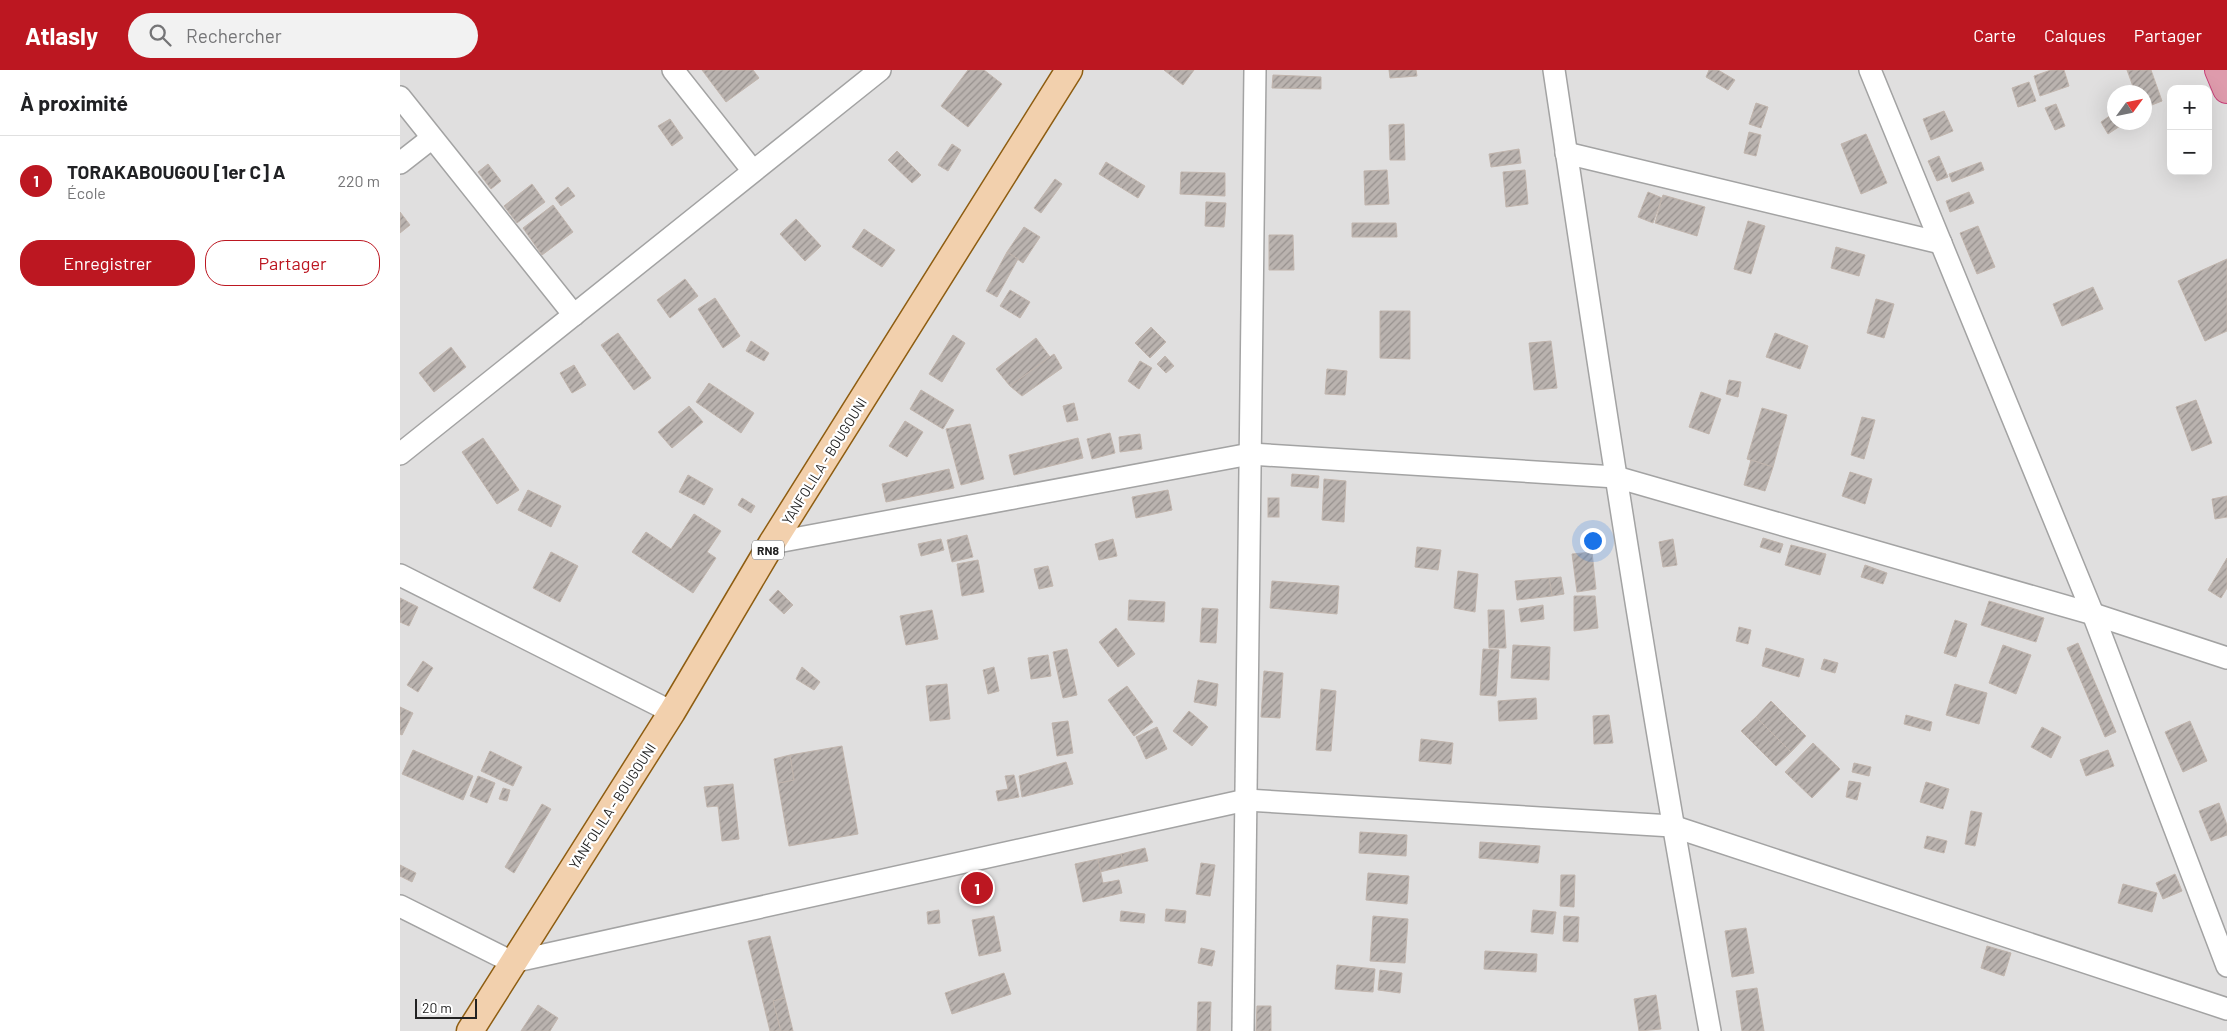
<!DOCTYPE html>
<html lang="fr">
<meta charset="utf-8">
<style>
:root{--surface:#fff;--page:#f2f2f2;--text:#202124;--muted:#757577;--line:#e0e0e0;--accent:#bc1721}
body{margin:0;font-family:Barlow,sans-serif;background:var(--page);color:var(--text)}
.controls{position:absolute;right:15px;top:15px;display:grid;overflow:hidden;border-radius:10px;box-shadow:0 5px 20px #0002}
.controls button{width:45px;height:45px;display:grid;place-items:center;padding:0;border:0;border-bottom:1px solid var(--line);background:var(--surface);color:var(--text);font:25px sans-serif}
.compass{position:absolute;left:1707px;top:15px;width:45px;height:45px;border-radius:50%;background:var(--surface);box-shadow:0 5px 20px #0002;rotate:57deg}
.scale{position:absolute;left:15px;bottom:12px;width:62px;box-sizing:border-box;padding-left:5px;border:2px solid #222;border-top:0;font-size:14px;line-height:18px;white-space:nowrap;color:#222;-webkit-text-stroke:4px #fff;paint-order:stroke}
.you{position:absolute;left:1192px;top:470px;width:18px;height:18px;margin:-12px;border:4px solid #fff;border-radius:50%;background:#1a73e8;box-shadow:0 0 0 8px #1a73e833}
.badge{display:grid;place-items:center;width:32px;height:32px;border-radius:50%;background:var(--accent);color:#fff;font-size:16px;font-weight:700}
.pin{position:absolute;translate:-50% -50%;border:2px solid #fff;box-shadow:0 1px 5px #0006}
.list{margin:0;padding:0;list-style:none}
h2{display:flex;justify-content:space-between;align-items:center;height:65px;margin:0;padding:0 20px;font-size:21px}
h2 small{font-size:16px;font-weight:400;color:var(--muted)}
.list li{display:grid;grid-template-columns:32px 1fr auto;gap:15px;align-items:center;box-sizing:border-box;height:90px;padding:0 20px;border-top:1px solid var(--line)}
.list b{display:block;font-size:19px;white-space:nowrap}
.list p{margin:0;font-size:16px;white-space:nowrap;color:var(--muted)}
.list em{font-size:16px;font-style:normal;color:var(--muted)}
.actions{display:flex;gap:10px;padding:15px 20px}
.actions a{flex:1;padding:11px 0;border:1px solid var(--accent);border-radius:20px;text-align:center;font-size:18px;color:var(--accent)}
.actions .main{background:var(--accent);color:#fff}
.icon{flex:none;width:28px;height:28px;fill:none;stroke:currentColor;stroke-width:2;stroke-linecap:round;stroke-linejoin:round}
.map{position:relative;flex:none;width:1827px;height:961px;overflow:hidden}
header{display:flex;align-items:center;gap:30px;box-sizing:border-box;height:70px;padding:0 25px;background:var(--accent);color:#fff}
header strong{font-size:24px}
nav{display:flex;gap:28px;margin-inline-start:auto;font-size:18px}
.search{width:350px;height:45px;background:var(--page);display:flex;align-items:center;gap:12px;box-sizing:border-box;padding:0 18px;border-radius:28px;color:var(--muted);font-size:19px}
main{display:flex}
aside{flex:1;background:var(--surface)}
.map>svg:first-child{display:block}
.residential{fill:#e0dfdf;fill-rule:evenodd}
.building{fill:url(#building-hatch);stroke:#c1b5ad}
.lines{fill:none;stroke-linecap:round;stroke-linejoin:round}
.minor-casing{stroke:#a3a3a3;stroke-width:24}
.major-casing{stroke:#8e5d11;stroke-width:29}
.highway-casing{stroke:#c83d76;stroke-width:30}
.minor{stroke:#fff;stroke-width:21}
.major{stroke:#f2d0ad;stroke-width:26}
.highway{stroke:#de9bac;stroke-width:28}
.labels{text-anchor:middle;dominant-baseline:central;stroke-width:4.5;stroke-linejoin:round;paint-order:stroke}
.shield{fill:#fff;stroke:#646464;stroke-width:1}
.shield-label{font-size:12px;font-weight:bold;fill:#222}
.street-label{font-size:14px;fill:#222;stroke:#fff}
</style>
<header>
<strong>Atlasly</strong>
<div class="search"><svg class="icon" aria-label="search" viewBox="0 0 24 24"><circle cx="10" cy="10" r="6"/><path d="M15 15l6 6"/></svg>Rechercher</div>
<nav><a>Carte</a><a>Calques</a><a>Partager</a></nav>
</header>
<main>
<aside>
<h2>À proximité<small></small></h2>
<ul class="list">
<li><span class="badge">1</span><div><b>TORAKABOUGOU [1er C] A</b><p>École</p></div><em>220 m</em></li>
</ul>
<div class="actions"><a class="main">Enregistrer</a><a>Partager</a></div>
</aside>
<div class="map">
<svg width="1827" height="961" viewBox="0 0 1827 961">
<defs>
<pattern id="building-hatch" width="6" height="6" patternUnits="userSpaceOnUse" patternTransform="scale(1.25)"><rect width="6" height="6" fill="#bab3af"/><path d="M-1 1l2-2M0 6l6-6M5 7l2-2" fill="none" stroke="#97918e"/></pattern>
</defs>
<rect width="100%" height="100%" fill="#f1eeea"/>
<path class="residential" d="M0,0H1827V961H0ZM1771,19H1808V101H1771ZM1714,22H1744V52H1714Z"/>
<g class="building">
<polygon points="302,0 353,0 359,8 326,32"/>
<polygon points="568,0 584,0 602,14 568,57 541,36"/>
<polygon points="764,0 794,0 783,15"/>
<polygon points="989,0 1016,0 1017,6 990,8"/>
<polygon points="1309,0 1318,0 1335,10 1328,20 1306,7"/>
<polygon points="1651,0 1664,0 1669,16 1640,26 1634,6"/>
<polygon points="1727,0 1751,0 1762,31 1744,38 1744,22 1735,22"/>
<polygon points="873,5 921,7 921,19 872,18"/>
<polygon points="1629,12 1636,31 1618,37 1612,18"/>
<polygon points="1356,33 1368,37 1361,58 1349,54"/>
<polygon points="1656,34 1665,56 1655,60 1645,38"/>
<polygon points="1544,41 1553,61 1531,70 1523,49"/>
<polygon points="1714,43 1714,52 1726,52 1708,64 1701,52"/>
<polygon points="270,49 283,68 272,76 258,56"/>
<polygon points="1004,54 1005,90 990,90 989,55"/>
<polygon points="1349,62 1361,65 1356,86 1344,83"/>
<polygon points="1466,64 1487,113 1461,124 1441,74"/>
<polygon points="552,74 561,80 548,101 538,95"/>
<polygon points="1119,79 1121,93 1091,97 1089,84"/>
<polygon points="497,81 521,105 512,113 488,90"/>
<polygon points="1539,86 1548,107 1537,111 1528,91"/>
<polygon points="706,92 745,116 738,128 699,104"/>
<polygon points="1581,92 1584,100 1552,112 1549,104"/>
<polygon points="88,94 101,111 91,119 78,102"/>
<polygon points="987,100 989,134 965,135 964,101"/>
<polygon points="1125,100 1128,134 1106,137 1103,102"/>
<polygon points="781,102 825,103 825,126 780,124"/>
<polygon points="655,109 662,114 641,143 634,138"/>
<polygon points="132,114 145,132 117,153 104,136"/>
<polygon points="168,117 175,126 161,136 155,128"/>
<polygon points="1248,122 1262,128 1253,153 1238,147"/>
<polygon points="1569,122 1574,133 1550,142 1546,131"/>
<polygon points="1263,125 1305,137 1297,166 1255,153"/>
<polygon points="806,132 826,133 824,157 805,156"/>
<polygon points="153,135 173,162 142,185 123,158"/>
<polygon points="0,142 10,155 0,163"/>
<polygon points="396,149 421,176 405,191 380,164"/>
<polygon points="1348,151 1365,156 1351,204 1334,199"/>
<polygon points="952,153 996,153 997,167 952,167"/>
<polygon points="1578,156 1595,197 1577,204 1560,163"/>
<polygon points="624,157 640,167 623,193 607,182"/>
<polygon points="464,159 495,180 482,197 452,177"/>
<polygon points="869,165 893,165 894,200 869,200"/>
<polygon points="1436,177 1465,185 1459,206 1431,198"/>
<polygon points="607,182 618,189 597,227 586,221"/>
<polygon points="1827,189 1827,261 1805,271 1778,211"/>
<polygon points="285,209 298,226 270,248 257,230"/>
<polygon points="1693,217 1703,239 1662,256 1653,234"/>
<polygon points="610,220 630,232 620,248 600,236"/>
<polygon points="315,228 340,266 323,278 298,239"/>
<polygon points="1476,229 1494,234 1484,268 1467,263"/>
<polygon points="980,241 1010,241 1010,289 980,288"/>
<polygon points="751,257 766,272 750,288 735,273"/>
<polygon points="218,263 251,308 234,320 201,275"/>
<polygon points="1375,263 1408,276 1400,299 1366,287"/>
<polygon points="553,265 565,273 542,312 529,304"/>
<polygon points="636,268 650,287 610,316 596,299"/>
<polygon points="351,271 369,283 364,291 346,281"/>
<polygon points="1151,271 1157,318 1134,320 1129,273"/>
<polygon points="51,277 66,297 34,322 19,303"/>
<polygon points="654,284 662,298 622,326 610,316"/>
<polygon points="765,286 774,296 766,303 757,294"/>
<polygon points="740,291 752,298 739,319 728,311"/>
<polygon points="174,295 186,315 172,323 160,303"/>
<polygon points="927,299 947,301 945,325 925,324"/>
<polygon points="1329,310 1341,312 1338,327 1326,324"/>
<polygon points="309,313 354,343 341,363 296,332"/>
<polygon points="521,320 554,340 543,359 510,339"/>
<polygon points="1301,322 1321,329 1309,364 1289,357"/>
<polygon points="1796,330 1812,373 1792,381 1776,337"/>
<polygon points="674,333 678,350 667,352 663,336"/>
<polygon points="289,336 303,352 272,378 258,362"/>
<polygon points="1362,338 1387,345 1373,397 1347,389"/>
<polygon points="1462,347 1475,350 1464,389 1451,385"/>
<polygon points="505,351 523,362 507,387 489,376"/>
<polygon points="570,354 584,409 561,415 546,359"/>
<polygon points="710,363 715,383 692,389 687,369"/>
<polygon points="740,364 742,379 720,382 719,367"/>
<polygon points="83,368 119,420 97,434 62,382"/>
<polygon points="678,368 683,388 614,405 609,385"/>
<polygon points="1351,390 1373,397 1365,421 1344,415"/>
<polygon points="549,399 554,418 486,432 482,414"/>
<polygon points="1450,402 1472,409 1465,434 1442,426"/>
<polygon points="892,404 919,406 918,418 891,416"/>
<polygon points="288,405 313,419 304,435 279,422"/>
<polygon points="924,409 946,411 944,452 922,450"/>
<polygon points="128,420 161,436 151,457 118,440"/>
<polygon points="768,420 772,440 736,448 732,427"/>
<polygon points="1827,426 1827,447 1815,449 1812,429"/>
<polygon points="342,428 355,436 351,443 338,435"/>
<rect x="868" y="428" width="11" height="19"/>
<polygon points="294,444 321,461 307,482 316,488 293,523 232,482 246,462 271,479"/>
<polygon points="567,465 573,487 552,492 547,470"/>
<polygon points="1363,468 1383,474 1380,483 1360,477"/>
<polygon points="541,469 544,480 521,486 518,474"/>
<polygon points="713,469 717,486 699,490 695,474"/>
<polygon points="1273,469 1277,495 1263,497 1259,472"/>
<polygon points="1391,475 1426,484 1420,505 1385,495"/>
<polygon points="1017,477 1041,480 1038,500 1015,497"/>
<polygon points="151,482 178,496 160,532 133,518"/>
<polygon points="1192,482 1196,519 1177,522 1172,484"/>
<polygon points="1827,488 1827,518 1821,528 1808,520"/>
<polygon points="578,490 584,522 562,526 557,494"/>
<polygon points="1465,495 1487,503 1483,514 1461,507"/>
<polygon points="648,496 653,516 639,519 634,499"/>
<polygon points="1058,501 1078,504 1075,542 1054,538"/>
<polygon points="1161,507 1164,524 1152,526 1149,508"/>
<polygon points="1149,508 1152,526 1117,530 1115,511"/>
<polygon points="872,511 939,516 937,544 870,538"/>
<polygon points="378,520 393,535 384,544 369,530"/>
<polygon points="1174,526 1195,526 1198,558 1174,561"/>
<polygon points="0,528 18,537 9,556 0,552"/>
<polygon points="729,530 765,532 764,552 728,550"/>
<polygon points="1589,531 1644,548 1636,572 1581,555"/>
<polygon points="1143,535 1144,549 1121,552 1119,539"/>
<polygon points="802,538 818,539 816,573 800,572"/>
<polygon points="532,540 538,569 506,575 500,546"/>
<polygon points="1088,540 1104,540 1106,578 1089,578"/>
<polygon points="1555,550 1567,554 1556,587 1544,583"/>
<polygon points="1339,557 1351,560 1348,574 1336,571"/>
<polygon points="716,558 735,584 718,597 699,572"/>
<polygon points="1678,573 1716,662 1705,667 1667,578"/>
<polygon points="1113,575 1150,577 1149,610 1111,608"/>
<polygon points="1603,575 1631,585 1616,624 1589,613"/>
<polygon points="1366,578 1404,589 1399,607 1362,596"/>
<polygon points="667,579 677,625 663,628 653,582"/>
<polygon points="1083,579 1099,580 1096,626 1080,625"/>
<polygon points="648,585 651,606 631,609 628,588"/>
<polygon points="1424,589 1438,593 1435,603 1421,599"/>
<polygon points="23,591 33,598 18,622 7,615"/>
<polygon points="402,597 420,612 414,620 396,609"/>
<polygon points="594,597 599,621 588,624 583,600"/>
<polygon points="864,601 883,603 880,648 861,647"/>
<polygon points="798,610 818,614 816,636 794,632"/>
<polygon points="547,614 550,649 530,651 526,616"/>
<polygon points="1555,614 1587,623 1579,654 1546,645"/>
<polygon points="727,616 753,652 734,666 708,630"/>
<polygon points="921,619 936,621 931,681 916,680"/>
<polygon points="1136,628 1137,649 1099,651 1098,631"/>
<polygon points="1371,631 1406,666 1391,682 1356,647"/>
<polygon points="0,637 13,643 2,665 0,664"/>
<polygon points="789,641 808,657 792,676 773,661"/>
<polygon points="1209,645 1213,673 1194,674 1193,646"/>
<polygon points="1506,645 1532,652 1530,661 1504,654"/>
<polygon points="1356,647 1391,682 1376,696 1341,661"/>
<polygon points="668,651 673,683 657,686 652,653"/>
<polygon points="1790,651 1807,691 1783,702 1765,662"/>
<polygon points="757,657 767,679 746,689 736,667"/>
<polygon points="1642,657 1661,667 1651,688 1631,677"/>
<polygon points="1021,669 1053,673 1051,694 1019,691"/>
<polygon points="1413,673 1440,699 1412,728 1385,702"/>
<polygon points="442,676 458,764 389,776 378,713 394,710 390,685"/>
<polygon points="13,680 73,706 63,730 2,704"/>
<polygon points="1708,680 1714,696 1686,706 1680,690"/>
<polygon points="90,681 122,697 113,716 81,701"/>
<polygon points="390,685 394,710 378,713 374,689"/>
<polygon points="666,692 673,714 622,727 619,706"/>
<polygon points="1454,693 1471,697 1469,706 1452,702"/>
<polygon points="614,705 619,727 598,731 596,721 608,719 605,706"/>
<polygon points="78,706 95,713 87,733 70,726"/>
<polygon points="1449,711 1461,713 1457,730 1446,727"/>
<polygon points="1526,712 1549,719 1543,739 1520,732"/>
<polygon points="333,714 339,769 322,771 318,736 307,737 304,717"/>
<polygon points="103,718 110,720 107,731 99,729"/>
<polygon points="1819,733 1827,755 1827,765 1811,771 1799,741"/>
<polygon points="142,734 151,739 114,803 105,797"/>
<polygon points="1571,741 1582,743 1575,776 1565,774"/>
<polygon points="960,762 1007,765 1006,786 959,783"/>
<polygon points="1527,766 1547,771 1544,783 1524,778"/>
<polygon points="1080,772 1140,776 1138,793 1079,788"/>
<polygon points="745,778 748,791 724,796 721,784"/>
<polygon points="721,784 724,796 700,802 698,789"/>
<polygon points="698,789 703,813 719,810 722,823 683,832 675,794"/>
<polygon points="801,793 815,795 810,826 796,824"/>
<polygon points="0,795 16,803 12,812 0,806"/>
<polygon points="968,803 1009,806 1007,834 966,830"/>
<polygon points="1775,804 1782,821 1763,829 1756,813"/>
<polygon points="1161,805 1175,805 1174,837 1160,836"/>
<polygon points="1723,814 1757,823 1752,842 1718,833"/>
<polygon points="766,839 786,841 785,853 765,851"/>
<polygon points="539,840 540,853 528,854 527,842"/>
<polygon points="1133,840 1156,842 1153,864 1131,862"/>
<polygon points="721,841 745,844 744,853 720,851"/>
<polygon points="594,846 601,881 579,886 572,850"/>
<polygon points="973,846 1008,849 1005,893 970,891"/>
<polygon points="1164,846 1179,847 1178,872 1163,871"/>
<polygon points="1346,858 1354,903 1332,907 1325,861"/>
<polygon points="370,866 385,928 373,931 381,961 370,961 348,871"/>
<polygon points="1587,876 1611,883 1604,906 1581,898"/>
<polygon points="801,878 815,881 812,896 798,893"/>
<polygon points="1085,881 1137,884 1136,902 1084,899"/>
<polygon points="937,895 975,899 973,922 935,919"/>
<polygon points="980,900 1002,903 1000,923 978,920"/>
<polygon points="604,903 611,924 552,944 545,923"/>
<polygon points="1357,918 1364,961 1342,961 1336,921"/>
<polygon points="1256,925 1261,959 1239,961 1234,929"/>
<polygon points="385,928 393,961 381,961 373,931"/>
<polygon points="798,932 811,932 810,961 797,961"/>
<polygon points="138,935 158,948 150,961 121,961"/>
<polygon points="857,936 871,936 871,961 856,961"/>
</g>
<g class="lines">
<g class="minor-casing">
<g id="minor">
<polyline points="273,0 353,101"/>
<path d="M1154,0C1202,321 1251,642 1310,961"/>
<polyline points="1470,0 1693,544 1827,896"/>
<polyline points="0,27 174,245"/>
<polyline points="1166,83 1541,173"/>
<polyline points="0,93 32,68"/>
<polyline points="0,384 480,0"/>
<polyline points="372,473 850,384 1216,407 1693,544 1827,588"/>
<polyline points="0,505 272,642"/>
<polyline points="0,836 112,892 846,730 1272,756 1827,939"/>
<polyline points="843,961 855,0"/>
</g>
</g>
<g class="major-casing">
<polyline id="major" points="70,961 272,642 372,473 669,0"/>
</g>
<g class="highway-casing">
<polyline id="highway" points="1819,0 1827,19"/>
</g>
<use href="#minor" class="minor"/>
<use href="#major" class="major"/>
<use href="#highway" class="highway"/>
</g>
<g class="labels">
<rect class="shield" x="352" y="470.5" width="32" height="19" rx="4"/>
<g class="shield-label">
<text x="368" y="480">RN8</text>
</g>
<g class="street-label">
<text transform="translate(424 391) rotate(-58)">YANFOLILA - BOUGOUNI</text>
<text transform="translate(212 736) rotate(-57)">YANFOLILA - BOUGOUNI</text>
</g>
</g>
</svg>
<div class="controls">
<button>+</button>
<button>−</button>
</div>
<svg class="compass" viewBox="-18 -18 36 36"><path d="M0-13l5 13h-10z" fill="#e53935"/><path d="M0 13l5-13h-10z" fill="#757577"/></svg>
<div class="scale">20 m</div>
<div class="you"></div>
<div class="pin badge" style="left:577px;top:818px">1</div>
</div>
</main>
